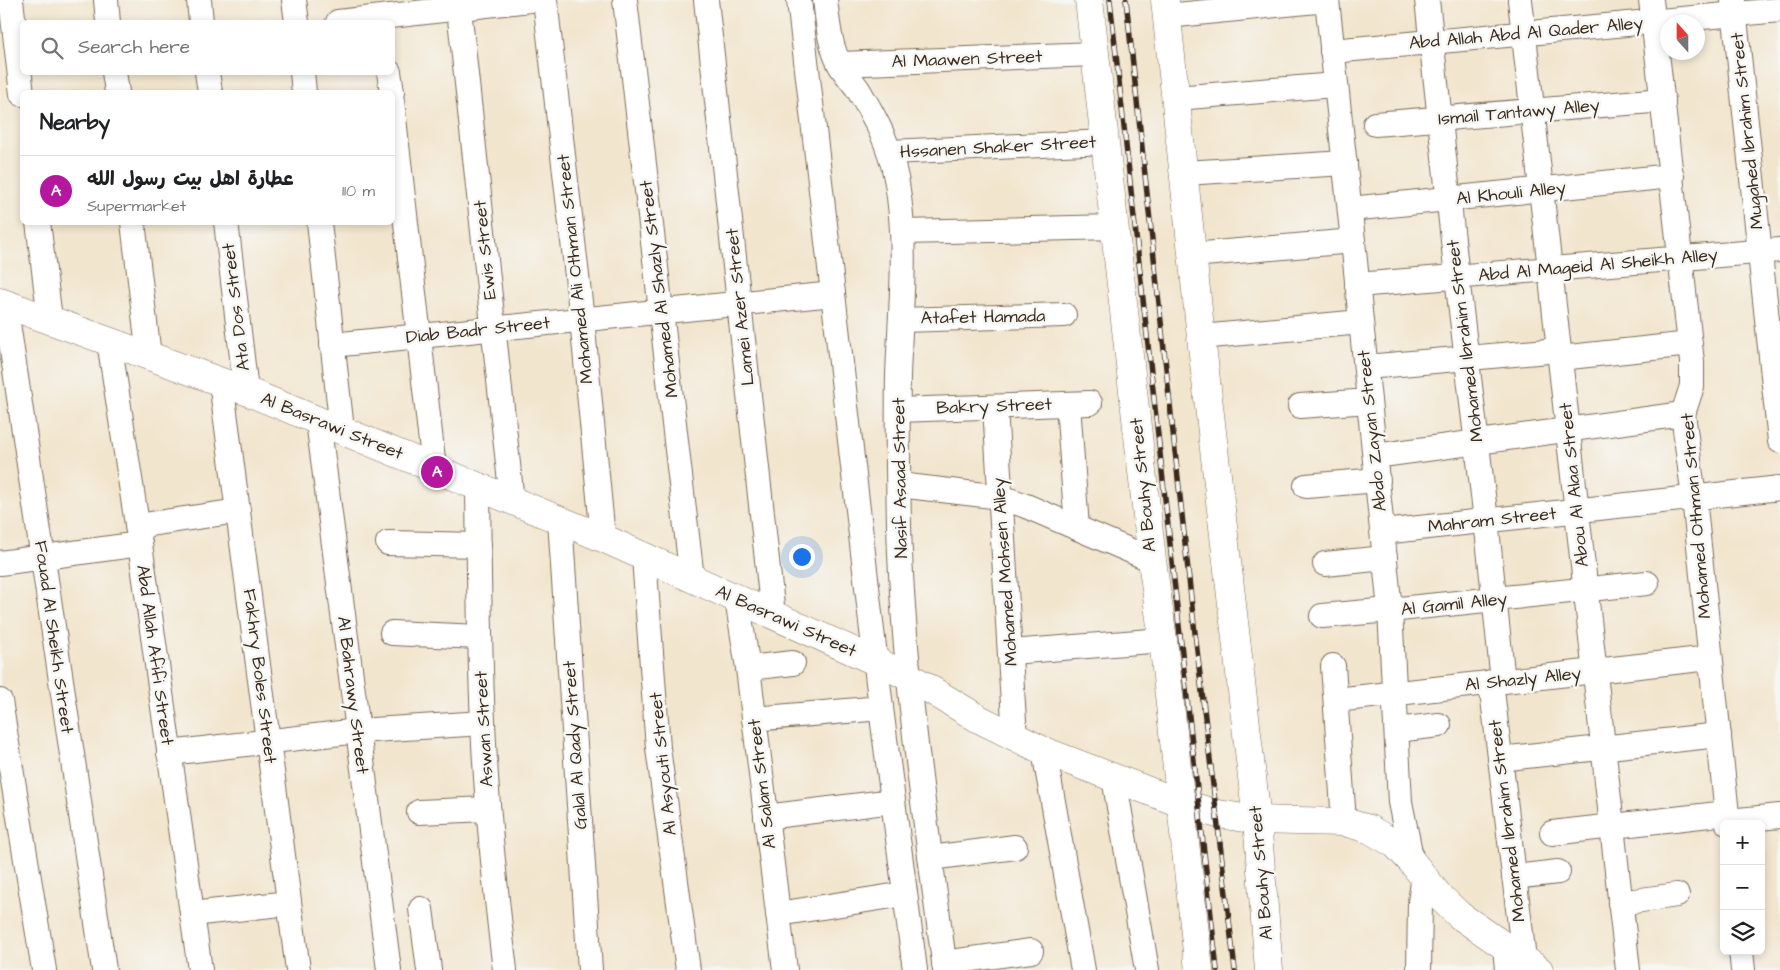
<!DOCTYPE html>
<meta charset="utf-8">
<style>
:root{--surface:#fff;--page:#f2f2f2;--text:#202124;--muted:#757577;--line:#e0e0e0;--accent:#b5179e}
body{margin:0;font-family:"Architects Daughter","Playpen Sans Arabic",sans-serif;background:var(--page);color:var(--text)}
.controls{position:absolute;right:15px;bottom:15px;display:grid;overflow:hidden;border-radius:8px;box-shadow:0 2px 8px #0003}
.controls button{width:45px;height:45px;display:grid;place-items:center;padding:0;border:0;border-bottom:1px solid var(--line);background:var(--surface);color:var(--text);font:25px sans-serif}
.compass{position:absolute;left:1660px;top:15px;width:45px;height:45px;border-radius:50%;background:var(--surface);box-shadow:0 2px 8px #0003;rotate:339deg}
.you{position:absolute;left:801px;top:556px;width:18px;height:18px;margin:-12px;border:4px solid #fff;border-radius:50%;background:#1a73e8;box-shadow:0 0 0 8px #1a73e833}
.badge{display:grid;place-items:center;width:32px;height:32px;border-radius:50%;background:var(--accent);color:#fff;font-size:16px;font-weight:700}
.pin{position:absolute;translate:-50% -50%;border:2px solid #fff;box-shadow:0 1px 5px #0006}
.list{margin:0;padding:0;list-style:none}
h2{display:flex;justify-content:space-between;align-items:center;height:65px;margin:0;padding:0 20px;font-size:21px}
h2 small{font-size:16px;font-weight:400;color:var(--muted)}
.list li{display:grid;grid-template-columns:32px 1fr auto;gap:15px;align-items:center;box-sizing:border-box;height:70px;padding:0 20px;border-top:1px solid var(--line)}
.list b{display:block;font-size:19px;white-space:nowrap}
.list p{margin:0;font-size:16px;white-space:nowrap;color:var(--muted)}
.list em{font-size:16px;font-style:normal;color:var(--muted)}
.icon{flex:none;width:28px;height:28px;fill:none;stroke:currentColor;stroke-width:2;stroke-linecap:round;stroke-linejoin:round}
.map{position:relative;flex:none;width:1780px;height:970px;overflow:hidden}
.search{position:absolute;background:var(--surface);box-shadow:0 2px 8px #0003;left:20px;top:20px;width:375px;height:55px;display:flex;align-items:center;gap:12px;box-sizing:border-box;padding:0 18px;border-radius:8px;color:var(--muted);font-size:19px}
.panel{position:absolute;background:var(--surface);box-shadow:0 2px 8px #0003;left:20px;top:90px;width:375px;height:135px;border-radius:8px}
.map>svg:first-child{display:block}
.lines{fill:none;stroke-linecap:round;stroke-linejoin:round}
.minor-casing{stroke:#7b6b5b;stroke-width:26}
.tertiary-casing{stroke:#7b6b5b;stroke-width:29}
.minor{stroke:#fff;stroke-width:24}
.tertiary{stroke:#fff;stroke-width:28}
.rail-casing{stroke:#3b2a1e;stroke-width:5.5}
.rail{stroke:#f6f6f2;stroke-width:4;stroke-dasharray:11;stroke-linecap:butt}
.labels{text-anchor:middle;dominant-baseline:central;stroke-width:5;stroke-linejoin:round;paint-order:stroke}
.street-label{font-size:18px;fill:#3b2a1e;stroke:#f6f6f2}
</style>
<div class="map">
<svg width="1780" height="970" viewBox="0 0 1780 970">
<rect width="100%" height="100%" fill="#f6f6f2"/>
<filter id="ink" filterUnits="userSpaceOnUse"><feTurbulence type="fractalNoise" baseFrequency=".02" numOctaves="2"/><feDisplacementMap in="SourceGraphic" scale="10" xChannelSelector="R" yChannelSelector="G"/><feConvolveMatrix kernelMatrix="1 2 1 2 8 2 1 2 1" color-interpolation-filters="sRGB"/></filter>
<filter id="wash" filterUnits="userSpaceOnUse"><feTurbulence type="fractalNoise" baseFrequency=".0096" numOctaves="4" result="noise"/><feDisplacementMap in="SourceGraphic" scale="20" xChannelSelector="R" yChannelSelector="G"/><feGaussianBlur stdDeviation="1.12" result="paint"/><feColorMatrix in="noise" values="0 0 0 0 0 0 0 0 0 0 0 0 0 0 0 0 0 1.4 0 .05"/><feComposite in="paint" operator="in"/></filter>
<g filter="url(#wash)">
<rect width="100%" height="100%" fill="#f2e5cd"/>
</g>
<g filter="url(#ink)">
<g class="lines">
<g class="minor-casing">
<g id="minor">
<polyline points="11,0 22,94"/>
<polyline points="106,0 108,22"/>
<polyline points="199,0 201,22"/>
<polyline points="294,0 297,22"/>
<polyline points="458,0 512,501"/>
<polyline points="545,0 582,319 603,538"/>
<polyline points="625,0 692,579"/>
<polyline points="706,0 773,615"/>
<polyline points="799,0 881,708 915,970"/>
<path d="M825,0C828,22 829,43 839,63C844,73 853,81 859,91C881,128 894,154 899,197C907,256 900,316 898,376C897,425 898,475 899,525C903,674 926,822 945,970"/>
<polyline points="1427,0 1457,277 1486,520 1503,681"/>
<polyline points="1520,0 1628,970"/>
<polyline points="1651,0 1692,362 1692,386 1683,414 1694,498 1728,824"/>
<polyline points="1733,0 1780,441"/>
<polyline points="1167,16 1327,0 1353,241 1390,610 1400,802 1412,862"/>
<polyline points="338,22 530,0"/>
<polyline points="1332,51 1780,10"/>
<polyline points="840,64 1095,54"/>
<polyline points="114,72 117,92"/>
<polyline points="207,72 210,92"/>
<polyline points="302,72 304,92"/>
<polyline points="389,72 392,92"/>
<polyline points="1176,98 1335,85"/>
<polyline points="392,101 434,468"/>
<polyline points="1375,124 1663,100"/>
<polyline points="890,152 1105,142"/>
<polyline points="1184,173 1345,163"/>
<polyline points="1350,209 1672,176"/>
<polyline points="38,222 50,319"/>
<polyline points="133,222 149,356"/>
<polyline points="226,222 246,391"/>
<polyline points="319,222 342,430"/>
<polyline points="903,232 1115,227"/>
<polyline points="1192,255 1353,241"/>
<polyline points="1357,285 1780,250"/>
<polyline points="5,303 104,970"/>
<polyline points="901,320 1064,315"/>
<polyline points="1201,337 1361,322"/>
<polyline points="109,341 140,544 200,970"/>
<polyline points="332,345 833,294"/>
<polyline points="1560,358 1690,344"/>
<polyline points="1366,367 1559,350"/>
<polyline points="221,382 298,970"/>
<polyline points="1068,404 1077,528"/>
<polyline points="1300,406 1369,401"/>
<polyline points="995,407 1015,738"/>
<polyline points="898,410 1090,403"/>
<polyline points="318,421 389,970"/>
<polyline points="1375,456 1683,414"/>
<polyline points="899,485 1001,497 1026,506 1152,560"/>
<polyline points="1306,486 1378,480"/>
<path d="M478,487C479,565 479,643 483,721C486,804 495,887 505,970"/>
<polyline points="560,520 590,970"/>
<polyline points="137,526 238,511"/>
<polyline points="1383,532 1780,488"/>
<polyline points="388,543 479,545"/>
<polyline points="644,557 658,748 688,970"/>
<polyline points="0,563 140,544"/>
<polyline points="1325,564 1385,558"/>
<polyline points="737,599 748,668 785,970"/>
<polyline points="1322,616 1390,610 1647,583"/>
<polyline points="392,633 479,637"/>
<polyline points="1011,652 1163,640"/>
<polyline points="1333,666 1344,822"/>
<polyline points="748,668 793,663"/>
<polyline points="1491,682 1524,959"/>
<polyline points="1336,700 1710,658"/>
<polyline points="0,701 44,970"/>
<polyline points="754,719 881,708"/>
<polyline points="1397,730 1439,725"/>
<polyline points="1044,751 1083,970"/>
<polyline points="169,753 358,731 483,723"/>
<polyline points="1500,759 1719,735"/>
<polyline points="1114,778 1147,970"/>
<polyline points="419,812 488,809"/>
<polyline points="766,817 893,801"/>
<polyline points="1728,821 1780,816"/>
<polyline points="1552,833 1727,813"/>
<polyline points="931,858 1015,847"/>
<polyline points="1514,877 1558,872"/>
<polyline points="1620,903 1677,895"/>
<polyline points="421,909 429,970"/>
<polyline points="192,914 289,903"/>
<polyline points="778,914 905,894"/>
<polyline points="1505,946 1507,970"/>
<polyline points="1741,951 1743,970"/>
<polyline points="944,963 1031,951"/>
<polyline points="1419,970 1420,902 1424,876"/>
</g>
</g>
<g class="tertiary-casing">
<g id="tertiary">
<polyline points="1089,0 1152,560 1163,640 1199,970"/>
<polyline points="1165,0 1201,337 1257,820 1269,970"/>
<polyline points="0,302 246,391 603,538 908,676 979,719 1044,751 1180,803 1218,814 1257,820 1344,822 1369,829 1395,844 1412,862 1438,895 1459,915 1539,970"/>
</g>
</g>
<use href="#minor" class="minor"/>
<use href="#tertiary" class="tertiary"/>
<g class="rail-casing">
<g id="rail">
<polyline points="1110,0 1217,970"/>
<polyline points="1126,0 1193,616 1235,970"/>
</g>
</g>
<use href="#rail" class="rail"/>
</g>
</g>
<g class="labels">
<g class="street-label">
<text transform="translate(1526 33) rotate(-5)">Abd Allah Abd Al Qader Alley</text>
<text transform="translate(967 59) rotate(-2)">Al Maawen Street</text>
<text transform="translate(1519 112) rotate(-5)">Ismail Tantawy Alley</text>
<text transform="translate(1747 131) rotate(-96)">Mugahed Ibrahim Street</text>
<text transform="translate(998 147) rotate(-3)">Hssanen Shaker Street</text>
<text transform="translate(1511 193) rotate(-6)">Al Khouli Alley</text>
<text transform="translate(485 250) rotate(-96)">Ewis Street</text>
<text transform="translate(1598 265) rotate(-5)">Abd Al Mageid Al Sheikh Alley</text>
<text transform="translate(575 269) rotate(-96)">Mohamed Ali Othman Street</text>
<text transform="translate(659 289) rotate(-97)">Mohamed Al Shazly Street</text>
<text transform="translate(236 307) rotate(-97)">Ata Dos Street</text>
<text transform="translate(740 307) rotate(-96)">Lamei Azer Street</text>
<text transform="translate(983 317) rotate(-1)">Atafet Hamada</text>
<text transform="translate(478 330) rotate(-6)">Diab Badr Street</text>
<text transform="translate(1465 341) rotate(-97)">Mohamed Ibrahim Street</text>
<text transform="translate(994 406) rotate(-2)">Bakry Street</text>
<text transform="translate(332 426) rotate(22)">Al Basrawi Street</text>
<text transform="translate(1372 431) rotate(-96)">Abdo Zayan Street</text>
<text transform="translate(900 478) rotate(-91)">Nasif Asaad Street</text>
<text transform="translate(1143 485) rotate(-96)">Al Bouhy Street</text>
<text transform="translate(1574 485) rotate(-96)">Abou Al Alaa Street</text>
<text transform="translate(1696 516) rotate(-95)">Mohamed Othman Street</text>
<text transform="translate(1492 520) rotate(-6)">Mahram Street</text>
<text transform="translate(1005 572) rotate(-94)">Mohamed Mohsen Alley</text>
<text transform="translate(1454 604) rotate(-6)">Al Gamil Alley</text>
<text transform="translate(786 621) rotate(24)">Al Basrawi Street</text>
<text transform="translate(54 637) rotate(82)">Fouad Al Sheikh Street</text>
<text transform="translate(155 655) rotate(82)">Abd Allah Afifi Street</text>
<text transform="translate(260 676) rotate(83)">Fakhry Boles Street</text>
<text transform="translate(1523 679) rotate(-6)">Al Shazly Alley</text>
<text transform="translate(353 695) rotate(83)">Al Bahrawy Street</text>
<text transform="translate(484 729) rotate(-93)">Aswan Street</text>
<text transform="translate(575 745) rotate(-94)">Galal Al Qady Street</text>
<text transform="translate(663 764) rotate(-96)">Al Asyouti Street</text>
<text transform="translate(762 784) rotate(-97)">Al Salam Street</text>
<text transform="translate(1507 821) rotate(-97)">Mohamed Ibrahim Street</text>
<text transform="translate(1261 873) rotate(-95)">Al Bouhy Street</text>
</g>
</g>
</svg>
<div class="controls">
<button>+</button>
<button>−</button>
<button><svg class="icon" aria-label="layers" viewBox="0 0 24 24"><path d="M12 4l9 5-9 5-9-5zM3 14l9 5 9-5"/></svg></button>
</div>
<svg class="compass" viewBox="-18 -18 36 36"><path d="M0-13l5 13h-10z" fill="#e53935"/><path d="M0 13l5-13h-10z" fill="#757577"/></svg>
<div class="you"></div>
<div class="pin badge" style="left:437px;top:472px">A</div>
<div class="search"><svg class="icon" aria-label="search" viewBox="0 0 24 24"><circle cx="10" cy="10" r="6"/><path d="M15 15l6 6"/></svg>Search here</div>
<section class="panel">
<h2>Nearby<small></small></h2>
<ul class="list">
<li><span class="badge">A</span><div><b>عطارة اهل بيت رسول الله</b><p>Supermarket</p></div><em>110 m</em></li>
</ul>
</section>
</div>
